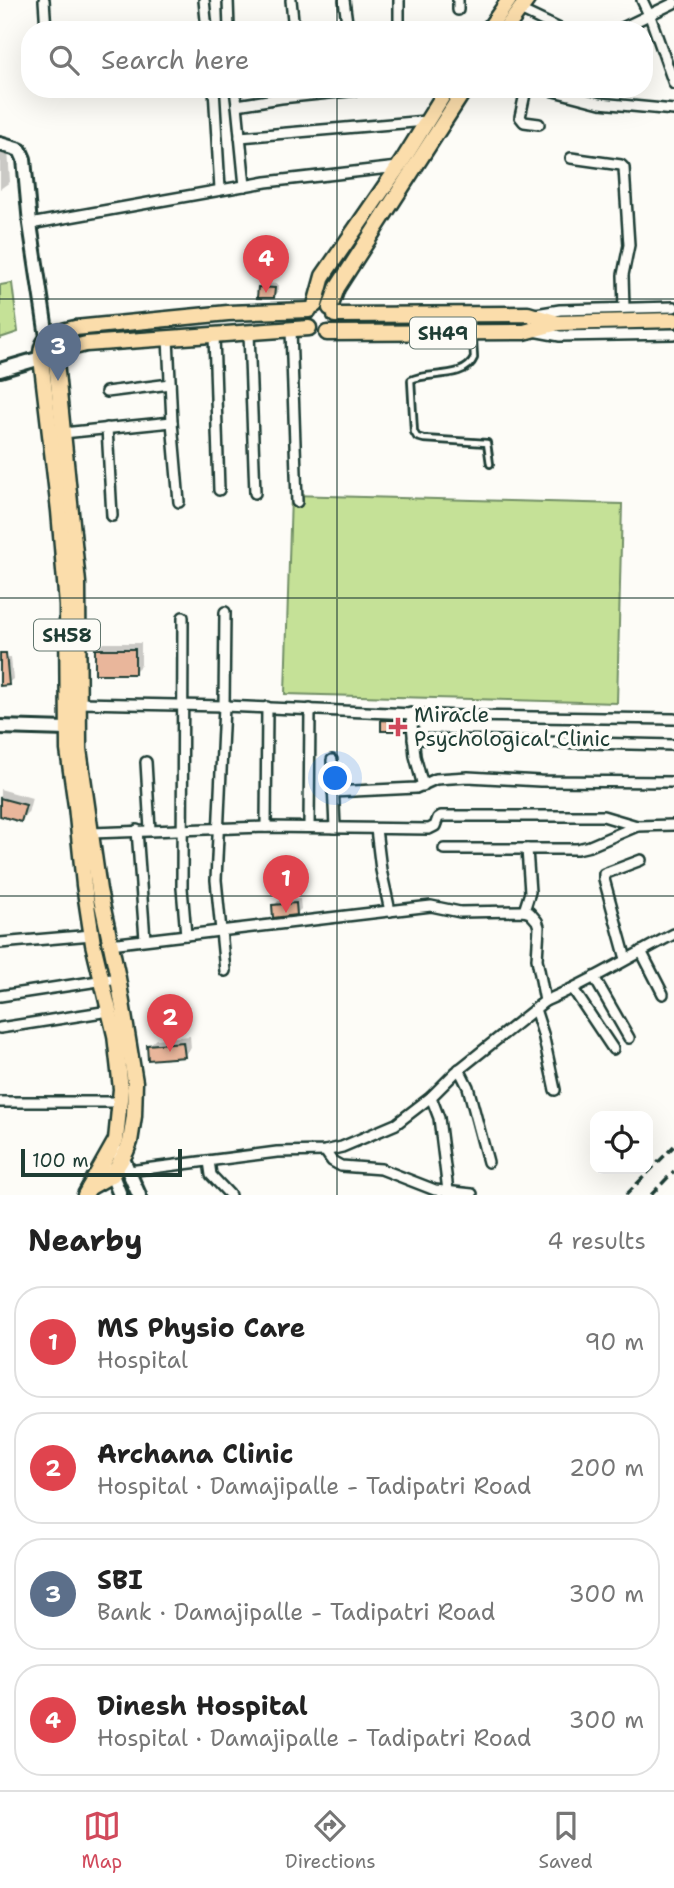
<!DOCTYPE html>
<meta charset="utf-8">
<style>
:root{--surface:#fff;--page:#f2f2f2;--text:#222;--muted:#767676;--line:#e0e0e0;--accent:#d1495b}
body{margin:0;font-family:"Shantell Sans",sans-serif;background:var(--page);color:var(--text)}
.controls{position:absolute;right:21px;bottom:21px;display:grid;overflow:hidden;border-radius:14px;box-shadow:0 7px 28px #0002}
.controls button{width:63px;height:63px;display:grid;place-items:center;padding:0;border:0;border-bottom:2px solid var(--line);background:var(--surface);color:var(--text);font:35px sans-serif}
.scale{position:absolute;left:21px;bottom:18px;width:161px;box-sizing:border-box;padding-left:7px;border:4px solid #1f3d34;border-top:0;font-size:19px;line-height:24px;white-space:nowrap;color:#1f3d34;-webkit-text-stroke:5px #fdfcf7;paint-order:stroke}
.you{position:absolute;left:336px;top:779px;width:24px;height:24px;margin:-18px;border:5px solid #fff;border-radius:50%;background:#1a73e8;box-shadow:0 0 0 10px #1a73e833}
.badge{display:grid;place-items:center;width:46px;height:46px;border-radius:50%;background:var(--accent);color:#fff;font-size:23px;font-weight:700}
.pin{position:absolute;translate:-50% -58px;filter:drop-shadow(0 2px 4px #0008)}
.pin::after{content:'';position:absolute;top:37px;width:24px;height:21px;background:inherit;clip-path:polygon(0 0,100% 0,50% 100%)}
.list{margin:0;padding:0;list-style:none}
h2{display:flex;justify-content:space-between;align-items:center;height:91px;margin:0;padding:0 28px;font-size:30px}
h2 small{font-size:23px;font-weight:400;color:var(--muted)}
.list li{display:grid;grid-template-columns:46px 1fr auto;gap:21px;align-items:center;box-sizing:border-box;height:112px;margin:0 14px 14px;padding:0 14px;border:2px solid var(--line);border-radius:28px}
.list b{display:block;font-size:26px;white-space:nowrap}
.list p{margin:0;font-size:23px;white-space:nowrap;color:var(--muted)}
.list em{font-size:23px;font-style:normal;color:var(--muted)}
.icon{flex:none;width:38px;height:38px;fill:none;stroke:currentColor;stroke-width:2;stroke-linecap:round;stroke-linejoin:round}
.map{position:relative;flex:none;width:674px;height:1195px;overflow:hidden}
.search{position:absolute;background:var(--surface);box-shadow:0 7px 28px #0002;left:21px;right:21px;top:21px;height:77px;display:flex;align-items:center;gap:18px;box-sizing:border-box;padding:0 24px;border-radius:28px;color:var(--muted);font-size:26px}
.sheet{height:595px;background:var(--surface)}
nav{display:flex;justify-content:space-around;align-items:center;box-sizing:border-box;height:98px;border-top:2px solid var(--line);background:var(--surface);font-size:19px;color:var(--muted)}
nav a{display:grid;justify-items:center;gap:4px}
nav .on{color:var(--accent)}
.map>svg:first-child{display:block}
.green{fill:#c5e197;stroke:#728f66;stroke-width:2}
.shadow{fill:#0003}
.building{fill:#e9b69b;stroke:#1f3d34;stroke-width:2}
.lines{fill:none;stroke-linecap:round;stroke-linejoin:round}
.lane-casing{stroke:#1f3d34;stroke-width:10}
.street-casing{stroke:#1f3d34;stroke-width:14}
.secondary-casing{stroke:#1f3d34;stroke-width:18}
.primary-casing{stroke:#1f3d34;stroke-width:19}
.lane{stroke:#fdfcf7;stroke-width:4.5}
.street{stroke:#fdfcf7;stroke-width:9}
.secondary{stroke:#fdfcf7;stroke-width:12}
.primary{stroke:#fbddab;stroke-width:14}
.rail{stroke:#1f3d34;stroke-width:3.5;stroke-dasharray:10 5;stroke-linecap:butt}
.grid{fill:none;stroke:#1f3d34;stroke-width:2;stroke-opacity:0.55}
.poi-dot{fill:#d1495b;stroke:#fdfcf7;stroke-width:2.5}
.labels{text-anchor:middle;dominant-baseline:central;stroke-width:7;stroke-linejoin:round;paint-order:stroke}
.shield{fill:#fdfcf7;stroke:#62766e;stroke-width:2}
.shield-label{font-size:19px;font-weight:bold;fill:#1f3d34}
.poi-label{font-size:21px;fill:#1f3d34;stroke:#fdfcf7;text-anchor:start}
</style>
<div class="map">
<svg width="674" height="1195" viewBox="0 0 674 1195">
<rect width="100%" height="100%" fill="#fdfcf7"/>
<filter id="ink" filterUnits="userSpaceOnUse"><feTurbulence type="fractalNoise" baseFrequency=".0143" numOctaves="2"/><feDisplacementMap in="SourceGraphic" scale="14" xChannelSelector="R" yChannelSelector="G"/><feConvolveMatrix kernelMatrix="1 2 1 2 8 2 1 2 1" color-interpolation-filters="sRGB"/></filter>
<g filter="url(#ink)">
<g class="green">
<polygon points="12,283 18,332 0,338 0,285"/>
<polygon points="291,495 622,504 617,703 285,694"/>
</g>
<g class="shadow">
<polygon points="0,149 8,149 10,182 0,189"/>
<polygon points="264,283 278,284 278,292 273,297 259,288"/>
<polygon points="104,643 141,643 141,665 134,672 97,650"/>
<polygon points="11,657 13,679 8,683 0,684 0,658"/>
<polygon points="387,716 409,717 409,725 405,730 383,720"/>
<polygon points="0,789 32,798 28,813 21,820 0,814"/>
<polygon points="300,899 301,909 297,913 274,906 278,901"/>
<polygon points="190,1036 191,1048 184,1055 148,1046 156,1039"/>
</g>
<g class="building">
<polygon points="258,287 275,288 274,298 257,298"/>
<rect x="95" y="649" width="40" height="25"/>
<polygon points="0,653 6,653 9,685 0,686"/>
<polygon points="381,720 405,721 406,731 381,731"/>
<polygon points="0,798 26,805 21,822 0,816"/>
<polygon points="296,903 297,915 273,918 272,905"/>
<polygon points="183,1042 185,1057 148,1060 147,1045"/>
</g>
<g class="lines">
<g class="lane-casing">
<path id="lane" d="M472,316L474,358C465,380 427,371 411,380L414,432L417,437L424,439L487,443L490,464"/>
</g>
<g class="street-casing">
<g id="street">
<polyline points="44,0 46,30"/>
<polyline points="204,0 207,30"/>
<polyline points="228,0 229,30"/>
<polyline points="291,0 294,30"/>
<polyline points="344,0 348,30"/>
<polyline points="458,0 458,10"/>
<polyline points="642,0 651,19 674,84"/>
<polyline points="520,10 562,30"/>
<polyline points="387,30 399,26 399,0"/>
<polyline points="618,30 674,3"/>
<polyline points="214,89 220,189"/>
<polyline points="235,89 237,105 281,98 368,89"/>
<polyline points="526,89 520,117 524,122 539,124"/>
<polyline points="546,89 600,103 674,110"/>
<polyline points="237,105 245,186"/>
<polyline points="240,137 426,121"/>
<polyline points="571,158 621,165 624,168 629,245 623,275 624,308"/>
<polyline points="30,224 266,182 398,167"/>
<polyline points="536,314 560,310 674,307"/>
<polyline points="291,330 297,502"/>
<polyline points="533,331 560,336 674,334"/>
<polyline points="249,333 255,493"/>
<polyline points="214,335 219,490"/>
<polyline points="168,338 172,422 179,502"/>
<polyline points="106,392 170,384"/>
<polyline points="107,428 112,516"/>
<polyline points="63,433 172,422"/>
<polyline points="183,617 182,888 186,935"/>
<polyline points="80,703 224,706 461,716 674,719"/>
<polyline points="411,713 415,756 423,786"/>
<polyline points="413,739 674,745"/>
<polyline points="332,760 335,828"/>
<polyline points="146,762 150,830"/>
<polyline points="333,792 416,788 436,779 468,777 540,781 674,782"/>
<polyline points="266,827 267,707"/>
<polyline points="309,827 310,709"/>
<polyline points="376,829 381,870 390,911"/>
<polyline points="137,830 145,939"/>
<polyline points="91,833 266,827 429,829 435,826 438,818 441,816 603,816 637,826 674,825"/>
<polyline points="444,849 577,849 590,846 637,826"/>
<polyline points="524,911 530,892 527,849"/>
<polyline points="0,943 92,935"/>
<polyline points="110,944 431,906 460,912 524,911 530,913 537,921 539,927 537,959 545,1001 456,1072 431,1097 396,1124 342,1147 325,1151 277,1152 129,1171"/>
<polyline points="641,951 663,994"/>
<polyline points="626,959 604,879 604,874 641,860"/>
<polyline points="225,971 216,880 224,706 225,612"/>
<polyline points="594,977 629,1038"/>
<polyline points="573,989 613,1049"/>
<polyline points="0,996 118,978"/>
<path d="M545,1001C589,983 631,956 674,934"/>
<polyline points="535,1009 543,1034 555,1090"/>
<polyline points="0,1028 109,1011"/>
<polyline points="459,1069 468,1087 488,1162"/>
<polyline points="431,1097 439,1118 448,1191"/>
<polyline points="0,1102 121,1102"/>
<polyline points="325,1151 332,1161 341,1166 381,1169 435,1190 472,1194"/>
<polyline points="209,1161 211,1175 230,1195"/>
</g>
</g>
<g class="secondary-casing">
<g id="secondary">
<polyline points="0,144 20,150 24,159 30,224 47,337 60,354"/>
<polyline points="0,370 41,358"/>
<polyline points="0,727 67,729"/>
<polyline points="113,1147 123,1159 139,1195"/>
<polyline points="106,1168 112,1175 120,1195"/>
</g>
</g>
<g class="primary-casing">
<g id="primary">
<polyline points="488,30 509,0"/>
<polyline points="505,30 527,0"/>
<polyline points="315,305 323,276 401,163 447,89"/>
<polyline points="330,308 337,288 465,89"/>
<polyline points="335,315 528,314 558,323"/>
<polyline points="327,333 524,332 558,323 674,320"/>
<path d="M89,1188L112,1175L126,1152L130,1142L134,1116L135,1082L118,978L99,890L79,749L78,583L56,362C63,349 73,347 86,344L309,328"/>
<path d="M85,1195L116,1140L121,1089L115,1035L93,944L84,885L76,806L68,750L67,606L59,511L41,358C40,336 55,332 75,328L228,313L309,310"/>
</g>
</g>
<use href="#lane" class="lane"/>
<use href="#street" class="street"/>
<use href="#secondary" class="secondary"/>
<use href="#primary" class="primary"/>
<g class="rail">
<polyline points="626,1195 674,1146"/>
<polyline points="651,1195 674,1171"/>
</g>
</g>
</g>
<path class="grid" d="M337,0V30M337,89V1195M0,299H674M0,598H674M0,896H674"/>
<path class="poi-dot" d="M394.5 716.5h7v7h7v7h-7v7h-7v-7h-7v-7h7z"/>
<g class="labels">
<g class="shield">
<rect x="410" y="317.5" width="66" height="31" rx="5"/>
<rect x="34" y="619.5" width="66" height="31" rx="5"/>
</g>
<g class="shield-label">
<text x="443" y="333">SH49</text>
<text x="67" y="635">SH58</text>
</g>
<g class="poi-label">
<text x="414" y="715">Miracle<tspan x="414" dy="24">Psychological Clinic</tspan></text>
</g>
</g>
</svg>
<div class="controls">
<button><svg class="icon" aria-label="locate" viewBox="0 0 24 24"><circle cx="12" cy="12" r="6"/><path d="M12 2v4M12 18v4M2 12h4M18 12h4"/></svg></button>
</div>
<div class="scale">100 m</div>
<div class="you"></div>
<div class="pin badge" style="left:286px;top:913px;background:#e0444e">1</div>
<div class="pin badge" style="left:170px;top:1052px;background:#e0444e">2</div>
<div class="pin badge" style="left:58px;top:381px;background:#5c6f8a">3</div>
<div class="pin badge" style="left:266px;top:293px;background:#e0444e">4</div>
<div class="search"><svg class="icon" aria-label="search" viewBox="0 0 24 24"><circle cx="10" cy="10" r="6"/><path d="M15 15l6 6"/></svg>Search here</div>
</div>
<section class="sheet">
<h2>Nearby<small>4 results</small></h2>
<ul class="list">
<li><span class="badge" style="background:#e0444e">1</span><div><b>MS Physio Care</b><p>Hospital</p></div><em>90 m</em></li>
<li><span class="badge" style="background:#e0444e">2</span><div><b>Archana Clinic</b><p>Hospital · Damajipalle - Tadipatri Road</p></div><em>200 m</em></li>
<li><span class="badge" style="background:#5c6f8a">3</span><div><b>SBI</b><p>Bank · Damajipalle - Tadipatri Road</p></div><em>300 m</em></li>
<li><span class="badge" style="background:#e0444e">4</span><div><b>Dinesh Hospital</b><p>Hospital · Damajipalle - Tadipatri Road</p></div><em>300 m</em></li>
</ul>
</section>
<nav>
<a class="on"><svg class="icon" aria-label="map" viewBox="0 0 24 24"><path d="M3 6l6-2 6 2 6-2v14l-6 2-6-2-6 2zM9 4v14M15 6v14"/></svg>Map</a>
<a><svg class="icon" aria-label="directions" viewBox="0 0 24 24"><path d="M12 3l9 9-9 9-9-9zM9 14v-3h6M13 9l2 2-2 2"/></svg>Directions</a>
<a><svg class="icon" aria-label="saved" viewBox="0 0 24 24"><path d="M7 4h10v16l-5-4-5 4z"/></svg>Saved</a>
</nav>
